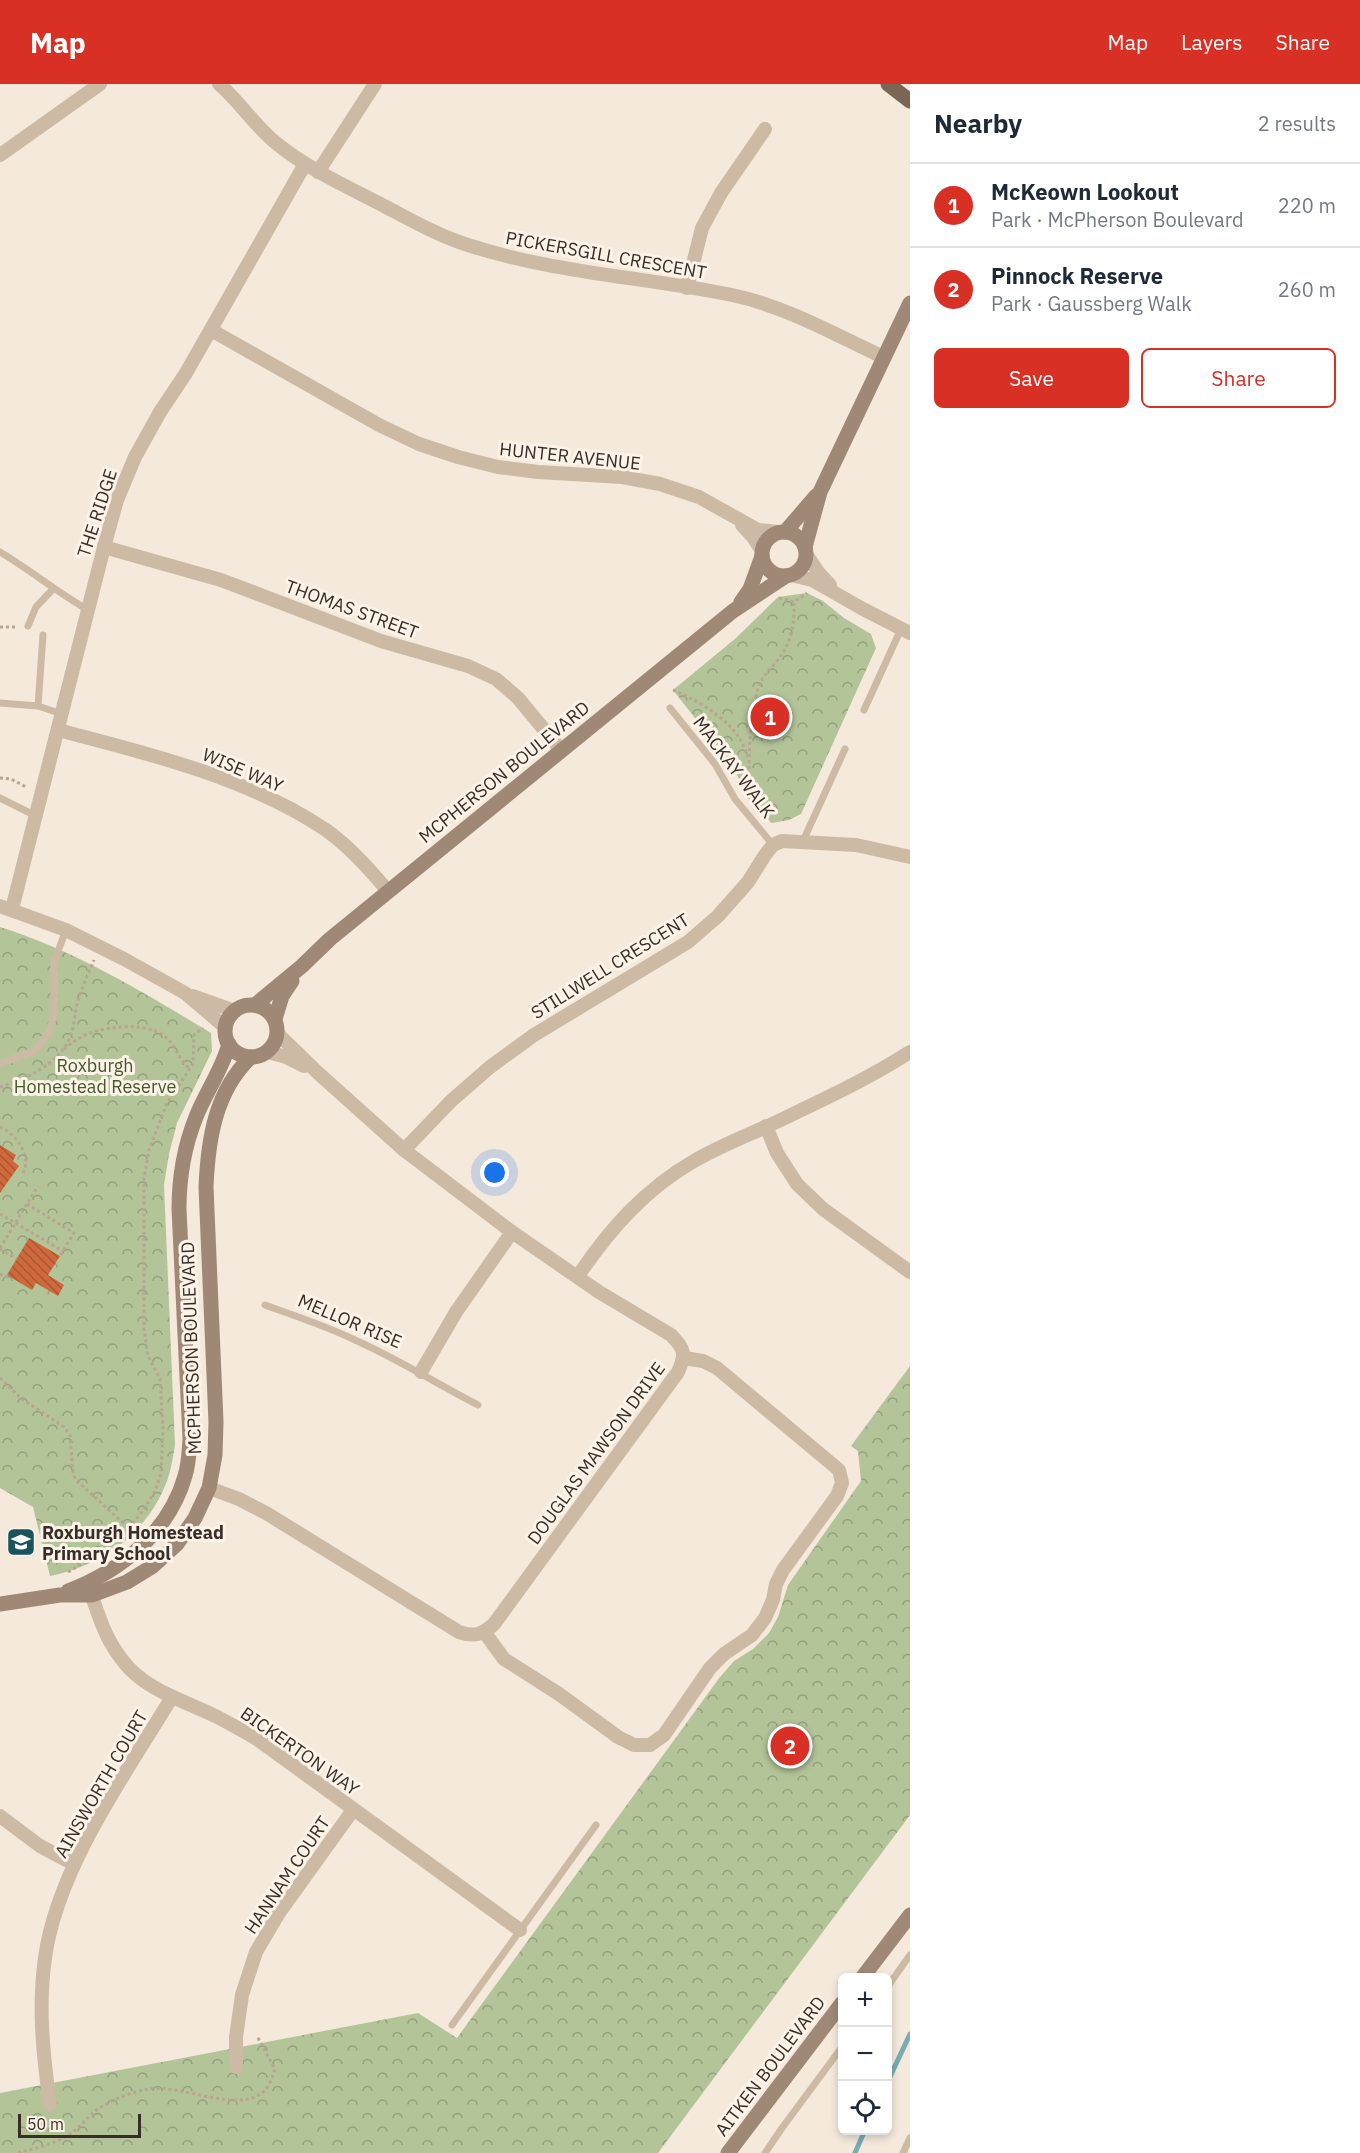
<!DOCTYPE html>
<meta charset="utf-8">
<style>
:root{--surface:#fff;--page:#f6f6f7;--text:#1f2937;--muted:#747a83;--line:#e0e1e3;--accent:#d93025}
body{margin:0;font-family:"IBM Plex Sans",sans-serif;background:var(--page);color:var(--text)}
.controls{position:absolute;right:18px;bottom:18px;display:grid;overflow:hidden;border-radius:9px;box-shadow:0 3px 9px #0003}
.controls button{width:54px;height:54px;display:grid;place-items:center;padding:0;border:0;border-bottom:2px solid var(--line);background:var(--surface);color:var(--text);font:30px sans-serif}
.scale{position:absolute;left:18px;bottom:15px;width:123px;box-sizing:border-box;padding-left:6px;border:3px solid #382d27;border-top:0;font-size:16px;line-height:21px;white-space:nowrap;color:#382d27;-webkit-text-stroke:4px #fbf3e7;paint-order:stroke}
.you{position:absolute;left:495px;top:1089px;width:21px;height:21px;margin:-15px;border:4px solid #fff;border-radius:50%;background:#1a73e8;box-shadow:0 0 0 9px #1a73e833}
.badge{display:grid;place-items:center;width:39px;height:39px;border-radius:50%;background:var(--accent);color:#fff;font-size:20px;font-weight:700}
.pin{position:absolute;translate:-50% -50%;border:3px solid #fff;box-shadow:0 2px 6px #0006}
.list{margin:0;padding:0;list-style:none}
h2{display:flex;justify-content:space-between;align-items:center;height:78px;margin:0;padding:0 24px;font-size:26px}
h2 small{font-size:20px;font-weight:400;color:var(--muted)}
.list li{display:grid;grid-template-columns:39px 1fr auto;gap:18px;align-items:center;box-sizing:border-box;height:84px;padding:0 24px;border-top:2px solid var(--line)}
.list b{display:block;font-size:22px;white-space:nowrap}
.list p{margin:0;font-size:20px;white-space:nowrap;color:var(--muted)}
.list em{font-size:20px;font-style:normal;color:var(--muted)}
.actions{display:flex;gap:12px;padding:18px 24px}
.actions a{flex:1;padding:14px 0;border:2px solid var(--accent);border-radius:9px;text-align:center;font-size:21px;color:var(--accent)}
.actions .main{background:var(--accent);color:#fff}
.icon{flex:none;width:33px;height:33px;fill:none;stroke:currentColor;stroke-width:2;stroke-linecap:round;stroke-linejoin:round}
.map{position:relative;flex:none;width:910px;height:2069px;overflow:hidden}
header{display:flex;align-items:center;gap:36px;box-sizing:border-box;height:84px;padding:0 30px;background:var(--accent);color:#fff}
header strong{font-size:28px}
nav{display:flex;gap:33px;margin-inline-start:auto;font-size:21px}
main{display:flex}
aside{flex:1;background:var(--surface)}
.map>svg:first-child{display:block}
.park{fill:url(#park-crowns)}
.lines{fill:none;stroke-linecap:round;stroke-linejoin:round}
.stream{stroke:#77adb3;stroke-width:5}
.building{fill:url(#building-back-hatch)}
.path{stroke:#b9a48f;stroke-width:3;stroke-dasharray:3 3;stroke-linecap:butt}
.lane{stroke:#cdbaa5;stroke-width:7}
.street{stroke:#cdbaa5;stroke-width:14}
.secondary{stroke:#a08876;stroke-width:15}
.primary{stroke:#7b6557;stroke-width:15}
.labels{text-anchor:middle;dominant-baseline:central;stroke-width:6;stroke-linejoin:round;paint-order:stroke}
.street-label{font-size:18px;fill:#382d27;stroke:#fbf3e7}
.park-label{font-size:18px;fill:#445829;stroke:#fbf3e7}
.poi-label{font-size:18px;font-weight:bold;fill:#382d27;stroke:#fbf3e7;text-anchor:start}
</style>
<header>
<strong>Map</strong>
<nav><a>Map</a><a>Layers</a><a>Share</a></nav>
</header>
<main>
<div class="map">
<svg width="910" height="2069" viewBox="0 0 910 2069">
<defs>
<pattern id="park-crowns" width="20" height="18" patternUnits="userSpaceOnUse" patternTransform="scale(1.5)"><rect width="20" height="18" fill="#b3c499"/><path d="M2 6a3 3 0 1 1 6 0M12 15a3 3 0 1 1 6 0" fill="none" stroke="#93a07d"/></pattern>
<pattern id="building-back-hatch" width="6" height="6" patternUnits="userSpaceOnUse" patternTransform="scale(1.5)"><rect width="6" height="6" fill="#cf693c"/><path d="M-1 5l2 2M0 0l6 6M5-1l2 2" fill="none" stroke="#a95732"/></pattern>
</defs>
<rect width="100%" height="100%" fill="#f4e9da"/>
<g class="park">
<polygon points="807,509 823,517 844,534 871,550 876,564 801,730 789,736 771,739 744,704 731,680 673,606 736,554 778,513"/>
<path d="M0,843C76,867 143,908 211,949L212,967L177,1039L169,1070L164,1101L175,1361C173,1373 171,1386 167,1397C147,1449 104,1481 50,1492L33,1423L0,1404Z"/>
<polygon points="910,1282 910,1731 658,2069 0,2069 0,2009 418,1929 457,1954 720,1593 734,1577 753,1565 769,1549 778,1533 788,1501 861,1397 858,1367 851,1362"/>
</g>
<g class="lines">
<g class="stream">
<polyline points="888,1997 910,1950"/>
<polyline points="855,2069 865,2046"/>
</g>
</g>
<g class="building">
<polygon points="0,1061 16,1071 13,1077 19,1082 0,1109"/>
<polygon points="29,1154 60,1172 48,1191 64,1201 58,1212 36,1199 32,1206 7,1191"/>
</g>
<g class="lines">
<g class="path">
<polyline points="779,514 794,518 807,509"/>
<polyline points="0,543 18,543"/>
<path d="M673,606C693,614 726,633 738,652C742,658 745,666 748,673"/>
<polyline points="0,694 11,695 26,703"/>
<path d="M749,715C749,677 748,641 758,604C762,593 768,587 776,578C791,561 795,540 794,518"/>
<path d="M64,965C73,958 82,951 93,948C113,942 145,939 163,951C175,959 178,975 189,984"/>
<path d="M0,1003C27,995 63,978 72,948C75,937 75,926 78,916C82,902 89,889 94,876"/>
<path d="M0,1043C16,1050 32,1071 23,1089"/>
<polyline points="27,1120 74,1149 60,1172"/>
<polyline points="0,1130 63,1167"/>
<polyline points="0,1164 38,1102"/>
<polyline points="0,1165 17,1175"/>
<polyline points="0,1190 6,1193 7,1191"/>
<polyline points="0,1294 22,1315 64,1343 70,1351 73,1388 75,1395 129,1444 126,1447 131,1453"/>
<polyline points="129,1444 144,1425 155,1407 161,1390 163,1345 160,1295 148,1272 144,1246 144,1095 149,1066 167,1019 193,980 194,951 203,944"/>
<polyline points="68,1488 88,1476 126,1447"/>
<path d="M18,2069C34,2064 56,2060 70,2050C79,2044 86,2035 94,2028C108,2017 131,2008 149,2005C180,2000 237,2029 262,2009C270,2003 272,1993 275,1985L257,1952"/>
</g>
<g class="lane">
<path d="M0,468C30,486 57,508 88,526"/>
<polyline points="28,542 36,523 53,505"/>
<polyline points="0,619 38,622 62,630"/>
<polyline points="38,622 43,551"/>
<polyline points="670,624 715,680 735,715 773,761"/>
<polyline points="864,626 901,545"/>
<polyline points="0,714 36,732"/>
<polyline points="803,757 845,665"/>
<polyline points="0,980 34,967 49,949 54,930 54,878 66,846"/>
<path d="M265,1221C295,1232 326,1242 355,1256C398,1275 437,1300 478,1321"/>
<polyline points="888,1902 910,1871"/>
<polyline points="452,1941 596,1741"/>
<polyline points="765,2069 782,2044 842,1963"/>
<polyline points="903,2069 910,2054"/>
</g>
<g class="street">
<path d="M219,0C240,18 255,42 276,59C309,86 348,103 386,123C413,137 439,152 468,161C554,189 644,193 732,211C785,222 834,250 883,273"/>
<polyline points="0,71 100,0"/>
<polyline points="318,88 375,0"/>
<polyline points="687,204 702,144 721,109 765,45"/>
<polyline points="211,246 379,341 419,360 458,373 498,383 538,388 622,393 660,400 699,413 758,446 779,448"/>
<polyline points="742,441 753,453 762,467"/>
<polyline points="104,463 221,496 381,557 468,582 496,595 518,614 561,666"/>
<polyline points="806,470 818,488 830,501"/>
<polyline points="791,491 812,496 863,525 910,549"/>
<path d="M58,646C147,669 249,694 326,746C350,763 369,785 388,807"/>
<polyline points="0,822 66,846 124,875 185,909 225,943"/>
<polyline points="12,825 104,463 117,416 135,373 160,328 186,289 305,80"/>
<polyline points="193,912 235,927"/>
<polyline points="268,968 286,973 304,982"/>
<polyline points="766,1042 777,1069 797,1100 823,1125 910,1188"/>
<polyline points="404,1066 451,1017 490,983 534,951 688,858 718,832 748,798 765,771 773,761 782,757 856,761 910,773"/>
<path d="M578,1192C609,1146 645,1105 694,1077C718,1063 743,1053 768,1042C816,1019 865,997 910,968"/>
<polyline points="421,1288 456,1228 512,1148"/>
<path d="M209,1404L239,1415L266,1429L459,1548C474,1553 482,1551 494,1540L678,1288C686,1270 685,1265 671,1251L599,1208L512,1148L404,1066L317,988L278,950"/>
<path d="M88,1502C99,1530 103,1552 123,1577C144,1605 182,1616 213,1631C228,1638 243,1647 257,1655L520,1846"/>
<polyline points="485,1549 504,1575 559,1610 618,1653 634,1661 650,1661 664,1651 710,1584 724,1570 752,1551 765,1534 773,1516 776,1500 783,1486 837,1412 842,1399 839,1386 717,1284 703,1277 684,1274"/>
<polyline points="0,1732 40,1762 74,1780"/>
<polyline points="236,1983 236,1953 242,1911 256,1868 279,1829 353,1726"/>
<path d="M50,2020C43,1971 38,1923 45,1874C57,1784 126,1689 172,1613"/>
</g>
<g class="secondary">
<circle cx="784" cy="470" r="22"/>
<polyline points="785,448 816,412"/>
<polyline points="805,463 820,408 910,219"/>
<polyline points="741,518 750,505 762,472"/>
<polyline points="255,921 302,882 330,855 733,527 786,492"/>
<circle cx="251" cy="947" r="26"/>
<polyline points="275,935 282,912 292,897"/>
<path d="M68,1507C121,1487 169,1448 185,1392C189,1380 189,1367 190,1355L179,1125C179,1093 184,1063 196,1033C206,1008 222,986 229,960"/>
<path d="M0,1520L60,1511H92L127,1498L153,1482L177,1460L195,1434L209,1404L215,1371L216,1338L206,1103C208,1056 215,1007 251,973"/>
<polyline points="862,1894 910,1831"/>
<polyline points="728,2069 842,1919"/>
</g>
<polyline class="primary" points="888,0 910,17"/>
</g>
<defs>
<g id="school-square" transform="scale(1.5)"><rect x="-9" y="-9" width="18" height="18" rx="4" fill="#19545d" stroke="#fbf3e7"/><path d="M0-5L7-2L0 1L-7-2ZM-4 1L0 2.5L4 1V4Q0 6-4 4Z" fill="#fff"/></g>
</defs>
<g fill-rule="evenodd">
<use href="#school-square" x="21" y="1458"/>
</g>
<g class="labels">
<g class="street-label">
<text transform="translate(606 171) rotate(10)">PICKERSGILL CRESCENT</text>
<text transform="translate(570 372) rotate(6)">HUNTER AVENUE</text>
<text transform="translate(97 429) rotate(-72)">THE RIDGE</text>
<text transform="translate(352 525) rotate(20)">THOMAS STREET</text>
<text transform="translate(734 683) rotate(53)">MACKAY WALK</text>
<text transform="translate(243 686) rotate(23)">WISE WAY</text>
<text transform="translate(504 688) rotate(-39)">MCPHERSON BOULEVARD</text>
<text transform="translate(610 882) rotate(-32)">STILLWELL CRESCENT</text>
<text transform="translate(350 1237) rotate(23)">MELLOR RISE</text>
<text transform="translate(191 1264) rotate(-92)">MCPHERSON BOULEVARD</text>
<text transform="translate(596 1369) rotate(-54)">DOUGLAS MAWSON DRIVE</text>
<text transform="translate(300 1667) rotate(35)">BICKERTON WAY</text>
<text transform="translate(101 1700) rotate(-60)">AINSWORTH COURT</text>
<text transform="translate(287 1791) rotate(-56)">HANNAM COURT</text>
<text transform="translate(770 1982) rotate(-53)">AITKEN BOULEVARD</text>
</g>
<g class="park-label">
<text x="95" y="981">Roxburgh<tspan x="95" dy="21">Homestead Reserve</tspan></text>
</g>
<g class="poi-label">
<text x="42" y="1448">Roxburgh Homestead<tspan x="42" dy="21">Primary School</tspan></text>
</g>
</g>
</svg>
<div class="controls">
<button>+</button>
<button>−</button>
<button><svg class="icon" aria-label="locate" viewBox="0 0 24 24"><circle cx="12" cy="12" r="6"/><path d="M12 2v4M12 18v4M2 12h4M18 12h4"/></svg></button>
</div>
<div class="scale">50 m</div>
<div class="you"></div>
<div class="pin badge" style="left:770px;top:633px">1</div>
<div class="pin badge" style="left:790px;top:1662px">2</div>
</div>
<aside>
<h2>Nearby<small>2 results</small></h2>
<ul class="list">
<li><span class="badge">1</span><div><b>McKeown Lookout</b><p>Park · McPherson Boulevard</p></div><em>220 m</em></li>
<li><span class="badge">2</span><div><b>Pinnock Reserve</b><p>Park · Gaussberg Walk</p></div><em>260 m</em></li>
</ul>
<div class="actions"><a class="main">Save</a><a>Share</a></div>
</aside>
</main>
